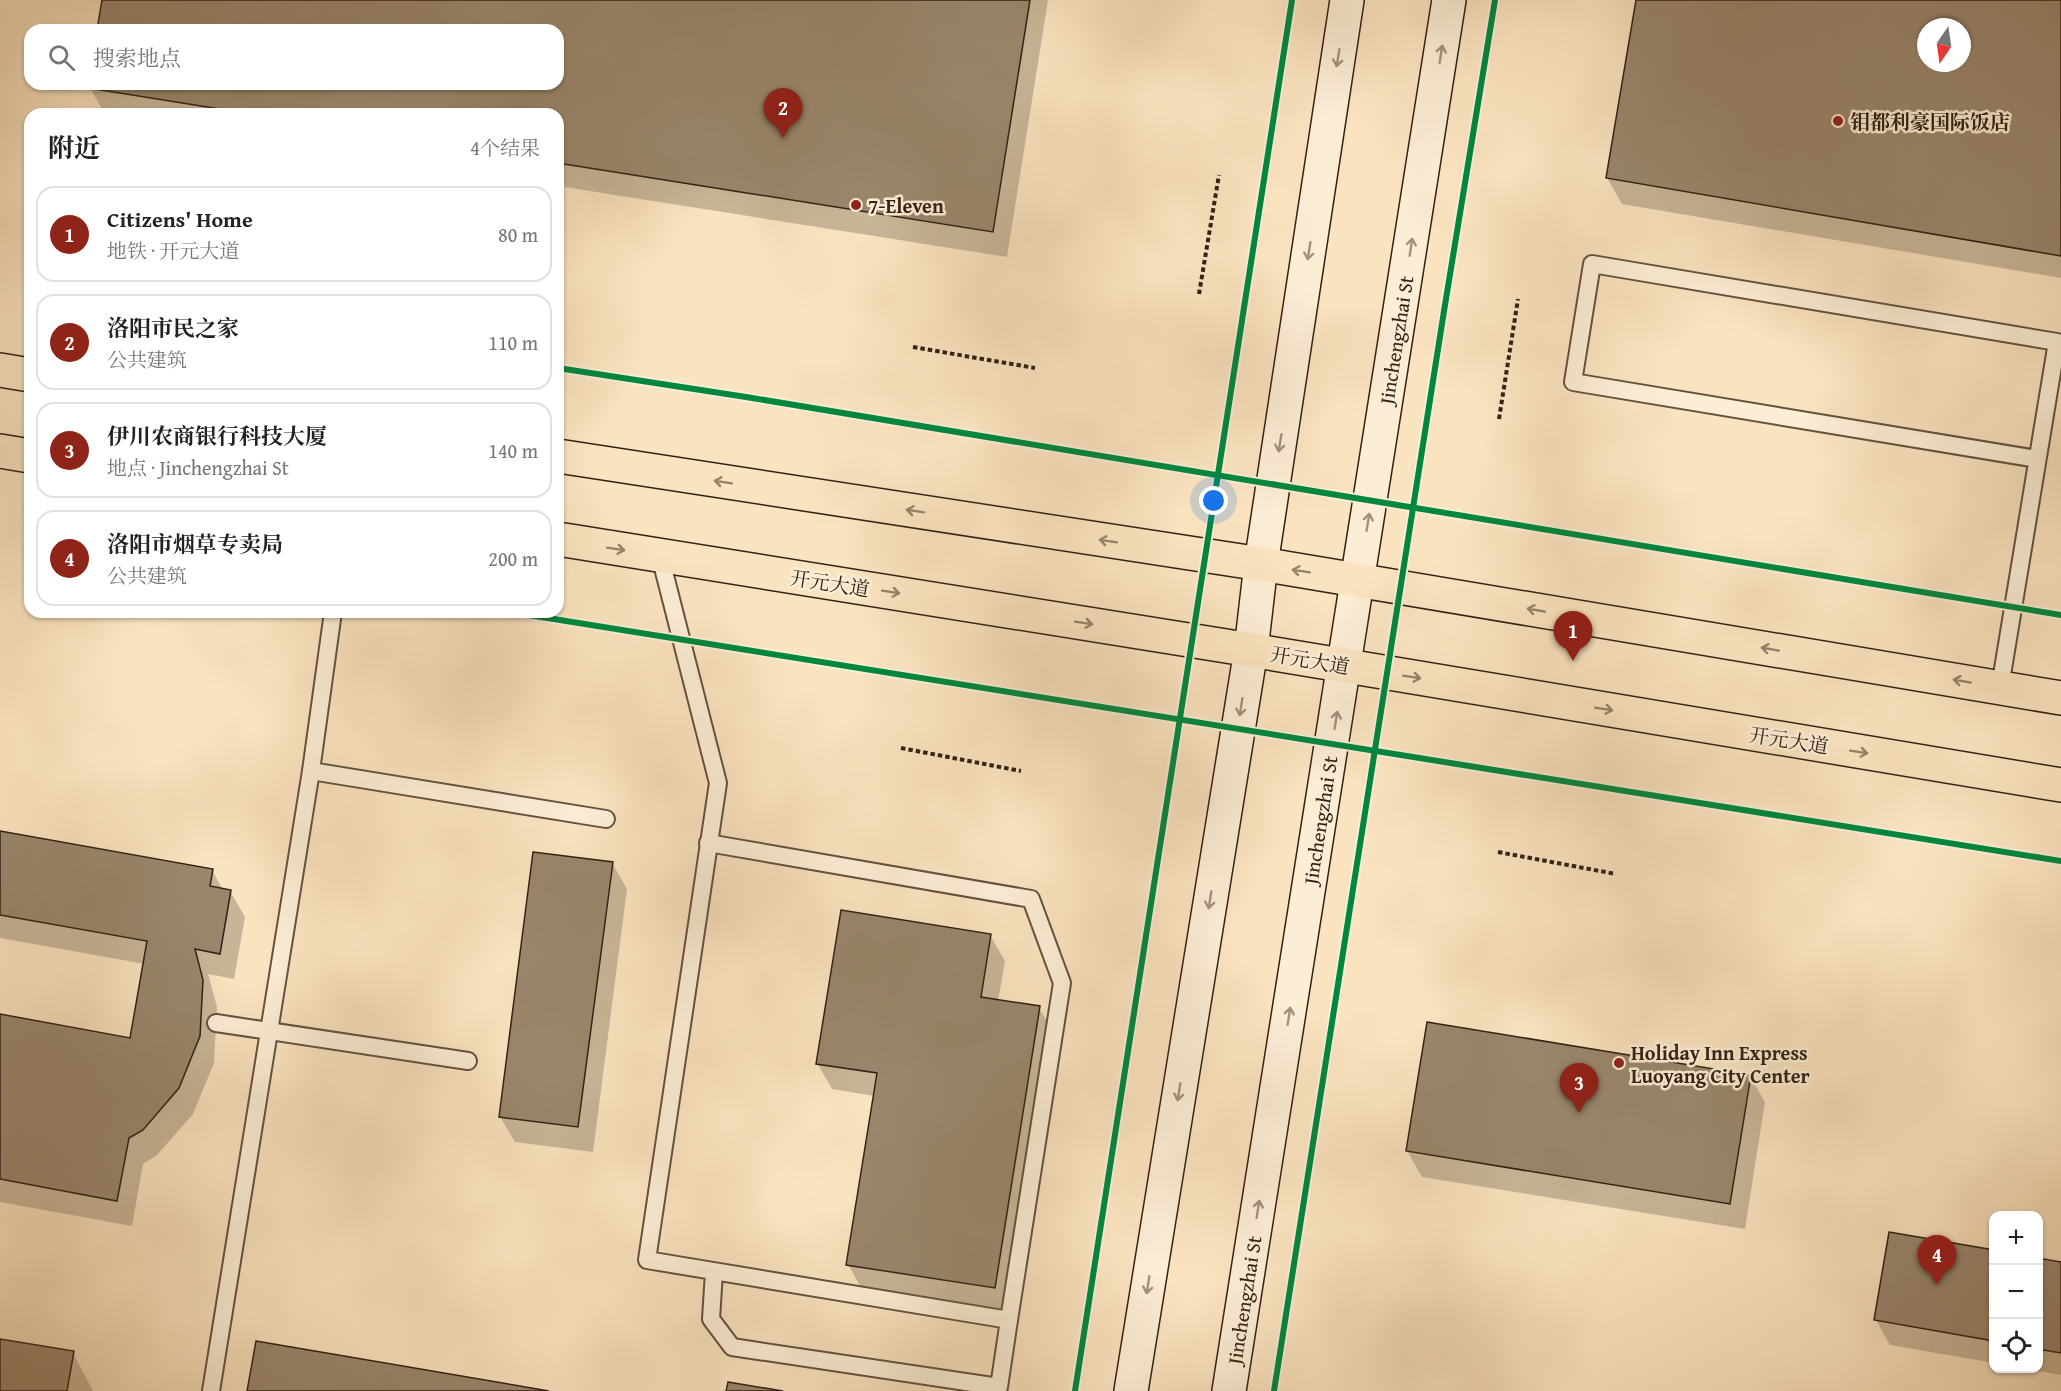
<!DOCTYPE html>
<html lang="zh">
<meta charset="utf-8">
<style>
:root{--surface:#fff;--page:#f2f2f2;--text:#222;--muted:#767676;--line:#e0e0e0;--accent:#8f2418}
body{margin:0;font-family:"Gentium Book Plus","Noto Serif SC",serif;background:var(--page);color:var(--text)}
.controls{position:absolute;right:18px;bottom:18px;display:grid;overflow:hidden;border-radius:12px;box-shadow:0 2px 4px #0004}
.controls button{width:54px;height:54px;display:grid;place-items:center;padding:0;border:0;border-bottom:2px solid var(--line);background:var(--surface);color:var(--text);font:30px sans-serif}
.compass{position:absolute;left:1917px;top:18px;width:54px;height:54px;border-radius:50%;background:var(--surface);box-shadow:0 2px 4px #0004;rotate:193deg}
.you{position:absolute;left:1214px;top:501px;width:21px;height:21px;margin:-15px;border:4px solid #fff;border-radius:50%;background:#1a73e8;box-shadow:0 0 0 9px #1a73e833}
.badge{display:grid;place-items:center;width:39px;height:39px;border-radius:50%;background:var(--accent);color:#fff;font-size:20px;font-weight:700}
.pin{position:absolute;translate:-50% -50px;filter:drop-shadow(0 2px 3px #0008)}
.pin::after{content:'';position:absolute;top:32px;width:21px;height:18px;background:inherit;clip-path:polygon(0 0,100% 0,50% 100%)}
.list{margin:0;padding:0;list-style:none}
h2{display:flex;justify-content:space-between;align-items:center;height:78px;margin:0;padding:0 24px;font-size:26px}
h2 small{font-size:20px;font-weight:400;color:var(--muted)}
.list li{display:grid;grid-template-columns:39px 1fr auto;gap:18px;align-items:center;box-sizing:border-box;height:96px;margin:0 12px 12px;padding:0 12px;border:2px solid var(--line);border-radius:18px}
.list b{display:block;font-size:22px;white-space:nowrap}
.list p{margin:0;font-size:20px;white-space:nowrap;color:var(--muted)}
.list em{font-size:20px;font-style:normal;color:var(--muted)}
.icon{flex:none;width:33px;height:33px;fill:none;stroke:currentColor;stroke-width:2;stroke-linecap:round;stroke-linejoin:round}
.map{position:relative;flex:none;width:2061px;height:1391px;overflow:hidden}
.search{position:absolute;background:var(--surface);box-shadow:0 2px 4px #0004;left:24px;top:24px;width:540px;height:66px;display:flex;align-items:center;gap:15px;box-sizing:border-box;padding:0 21px;border-radius:18px;color:var(--muted);font-size:22px}
.panel{position:absolute;background:var(--surface);box-shadow:0 2px 4px #0004;left:24px;top:108px;width:540px;height:510px;border-radius:18px}
.map>svg:first-child{display:block}
.shadow{fill:#0003;fill-rule:evenodd}
.building{fill:#9a866d;stroke:#322115;stroke-width:1.5;fill-rule:evenodd}
.lines{fill:none;stroke-linecap:round;stroke-linejoin:round}
.service-casing{stroke:#645240;stroke-width:20}
.secondary-casing{stroke:#322115;stroke-width:36}
.primary-casing{stroke:#322115;stroke-width:36}
.path{stroke:#322115;stroke-width:4;stroke-dasharray:4.5 3;stroke-linecap:butt}
.service{stroke:#fcedd5;stroke-width:16}
.secondary{stroke:#fcedd5;stroke-width:33}
.primary{stroke:#fae3bf;stroke-width:33}
.cycleway-casing{stroke:#fcedd5;stroke-width:10}
.cycleway{stroke:#00873e;stroke-width:6}
.oneway{stroke:#a1917f}
.oneway2{stroke:#96826a}
.poi-dot{fill:#8f2418;stroke:#fcedd5;stroke-width:2}
.labels{text-anchor:middle;dominant-baseline:central;stroke-width:5;stroke-linejoin:round;paint-order:stroke}
.poi-label{font-size:20px;font-weight:bold;fill:#322115;stroke:#fcedd5;text-anchor:start}
.street-label{font-size:20px;fill:#322115;stroke:#fcedd5}
</style>
<div class="map">
<svg width="2061" height="1391" viewBox="0 0 2061 1391">
<rect width="100%" height="100%" fill="#fae3bf"/>
<filter id="stains"><feTurbulence type="fractalNoise" baseFrequency=".00333" numOctaves="4"/><feColorMatrix values="0 0 0 0 .2 0 0 0 0 .09 0 0 0 0 .02 0 0 0 .5 -.17"/></filter>
<radialGradient id="worn" r=".72"><stop offset=".6" stop-color="#630" stop-opacity="0"/><stop offset="1" stop-color="#630" stop-opacity=".3"/></radialGradient>
<g class="shadow">
<polygon points="104,0 1048,0 1007,257 558,186 558,114 105,114 90,88 90,84 558,84 558,30 99,30"/>
<path d="M1637,0H2061V278L1622,204L1607,178ZM1926,27H1962V63H1926Z"/>
<polygon points="0,833 212,870 223,890 230,891 245,917 234,979 208,974 217,1007 214,1063 193,1114 157,1155 143,1164 132,1226 0,1202 0,1016 131,1039 145,964 0,938"/>
<polygon points="612,863 627,889 593,1152 515,1142 500,1117"/>
<polygon points="990,935 1005,961 998,1001 1039,1008 1054,1033 1009,1314 862,1290 848,1264 874,1096 832,1089 817,1063"/>
<polygon points="1750,1076 1765,1102 1745,1229 1422,1177 1407,1151"/>
<polygon points="1994,1252 1994,1363 1890,1345 1876,1320"/>
<polygon points="2038,1260 2061,1264 2061,1375 2022,1368 2038,1368"/>
<polygon points="0,1340 73,1353 93,1391 0,1391"/>
</g>
<g class="building">
<polygon points="102,0 1030,0 993,232 558,163 558,114 251,114 88,88 89,84 558,84 558,30 97,30"/>
<path d="M1636,0H2061V256L1606,178ZM1926,27H1962V63H1926Z"/>
<polygon points="0,831 213,869 210,886 231,890 220,954 195,949 203,980 200,1036 179,1088 143,1130 129,1138 117,1201 0,1179 0,1014 130,1038 147,941 0,915"/>
<polygon points="533,852 613,862 578,1127 499,1117"/>
<polygon points="841,910 991,934 981,997 1040,1006 995,1288 846,1265 877,1073 816,1064"/>
<polygon points="1427,1022 1751,1075 1730,1204 1406,1151"/>
<polygon points="1889,1232 1994,1250 1994,1341 1874,1320"/>
<polygon points="2038,1258 2061,1262 2061,1353 2038,1349"/>
<polygon points="0,1339 74,1351 67,1391 0,1391"/>
<polygon points="256,1341 549,1391 247,1391"/>
<polygon points="728,1382 783,1391 726,1391"/>
</g>
<g class="lines">
<g class="service-casing">
<g id="service">
<polyline points="660,556 718,783 647,1260 1009,1320 999,1387 732,1347 711,1319 714,1272"/>
<polyline points="333,612 311,771 606,819"/>
<polyline points="2000,687 2057,342 1592,264 1573,382 2037,459"/>
<polyline points="708,843 1031,899 1062,983 1009,1320"/>
<polyline points="216,1023 468,1061"/>
<polyline points="211,1391 311,771"/>
</g>
</g>
<g class="secondary-casing">
<g id="secondary">
<polyline points="1131,1391 1251,650 1261,564 1347,0"/>
<polyline points="1229,1391 1449,0"/>
</g>
</g>
<g class="primary-casing">
<g id="primary">
<polyline points="0,370 30,375"/>
<polyline points="0,451 30,456"/>
<polyline points="558,456 1261,564 2061,698"/>
<polyline points="558,539 1251,650 2061,785"/>
</g>
</g>
<g class="path">
<polyline points="1199,294 1219,175"/>
<polyline points="913,347 1035,368"/>
<polyline points="1499,419 1518,299"/>
<polyline points="901,748 1021,771"/>
<polyline points="1498,852 1616,874"/>
</g>
<use href="#service" class="service"/>
<use href="#secondary" class="secondary"/>
<use href="#primary" class="primary"/>
<g class="cycleway-casing">
<g id="cycleway">
<polyline points="558,368 746,397 2061,615"/>
<polyline points="510,612 2061,861"/>
<polyline points="1075,1391 1292,0"/>
<polyline points="1274,1391 1444,311 1495,0"/>
</g>
</g>
<use href="#cycleway" class="cycleway"/>
</g>
<defs><path id="oneway-shaft" d="M-6 0H5M1.5-3L5.5 0L1.5 3" fill="none" stroke-width="1.6" stroke-linecap="round" stroke-linejoin="round" transform="scale(1.5)"/></defs>
<g class="oneway">
<use href="#oneway-shaft" transform="translate(1441 54) rotate(-81)"/>
<use href="#oneway-shaft" transform="translate(1338 58) rotate(99)"/>
<use href="#oneway-shaft" transform="translate(1411 247) rotate(-81)"/>
<use href="#oneway-shaft" transform="translate(1309 251) rotate(99)"/>
<use href="#oneway-shaft" transform="translate(1280 443) rotate(99)"/>
<use href="#oneway-shaft" transform="translate(1368 522) rotate(-81)"/>
<use href="#oneway-shaft" transform="translate(1241 707) rotate(99)"/>
<use href="#oneway-shaft" transform="translate(1336 720) rotate(-81)"/>
<use href="#oneway-shaft" transform="translate(1210 900) rotate(99)"/>
<use href="#oneway-shaft" transform="translate(1289 1016) rotate(-81)"/>
<use href="#oneway-shaft" transform="translate(1179 1092) rotate(99)"/>
<use href="#oneway-shaft" transform="translate(1258 1209) rotate(-81)"/>
<use href="#oneway-shaft" transform="translate(1148 1285) rotate(99)"/>
</g>
<g class="oneway2">
<use href="#oneway-shaft" transform="translate(723 482) rotate(-171)"/>
<use href="#oneway-shaft" transform="translate(915 511) rotate(-171)"/>
<use href="#oneway-shaft" transform="translate(1108 541) rotate(-171)"/>
<use href="#oneway-shaft" transform="translate(616 549) rotate(9)"/>
<use href="#oneway-shaft" transform="translate(1301 571) rotate(-171)"/>
<use href="#oneway-shaft" transform="translate(891 592) rotate(9)"/>
<use href="#oneway-shaft" transform="translate(1536 610) rotate(-170)"/>
<use href="#oneway-shaft" transform="translate(1084 623) rotate(9)"/>
<use href="#oneway-shaft" transform="translate(1770 649) rotate(-170)"/>
<use href="#oneway-shaft" transform="translate(1412 677) rotate(9)"/>
<use href="#oneway-shaft" transform="translate(1962 681) rotate(-170)"/>
<use href="#oneway-shaft" transform="translate(1604 709) rotate(9)"/>
<use href="#oneway-shaft" transform="translate(1859 752) rotate(9)"/>
</g>
<g class="poi-dot">
<circle cx="1838" cy="121" r="6"/>
<circle cx="856" cy="205" r="6"/>
<circle cx="1619" cy="1063" r="6"/>
</g>
<g class="labels">
<g class="poi-label">
<text x="1850" y="121">钼都利豪国际饭店</text>
<text x="868" y="205">7-Eleven</text>
<text x="1631" y="1052">Holiday Inn Express<tspan x="1631" dy="23">Luoyang City Center</tspan></text>
</g>
<g class="street-label">
<text transform="translate(1396 340) rotate(-81)">Jinchengzhai St</text>
<text transform="translate(830 583) rotate(9)">开元大道</text>
<text transform="translate(1310 660) rotate(10)">开元大道</text>
<text transform="translate(1789 740) rotate(9)">开元大道</text>
<text transform="translate(1320 820) rotate(-81)">Jinchengzhai St</text>
<text transform="translate(1244 1300) rotate(-81)">Jinchengzhai St</text>
</g>
</g>
<rect width="100%" height="100%" filter="url(#stains)"/>
<rect width="100%" height="100%" fill="url(#worn)"/>
</svg>
<div class="controls">
<button>+</button>
<button>−</button>
<button><svg class="icon" aria-label="locate" viewBox="0 0 24 24"><circle cx="12" cy="12" r="6"/><path d="M12 2v4M12 18v4M2 12h4M18 12h4"/></svg></button>
</div>
<svg class="compass" viewBox="-18 -18 36 36"><path d="M0-13l5 13h-10z" fill="#e53935"/><path d="M0 13l5-13h-10z" fill="#767676"/></svg>
<div class="you"></div>
<div class="pin badge" style="left:1573px;top:661px">1</div>
<div class="pin badge" style="left:783px;top:138px">2</div>
<div class="pin badge" style="left:1579px;top:1113px">3</div>
<div class="pin badge" style="left:1937px;top:1285px">4</div>
<div class="search"><svg class="icon" aria-label="search" viewBox="0 0 24 24"><circle cx="10" cy="10" r="6"/><path d="M15 15l6 6"/></svg>搜索地点</div>
<section class="panel">
<h2>附近<small>4个结果</small></h2>
<ul class="list">
<li><span class="badge">1</span><div><b>Citizens' Home</b><p>地铁 · 开元大道</p></div><em>80 m</em></li>
<li><span class="badge">2</span><div><b>洛阳市民之家</b><p>公共建筑</p></div><em>110 m</em></li>
<li><span class="badge">3</span><div><b>伊川农商银行科技大厦</b><p>地点 · Jinchengzhai St</p></div><em>140 m</em></li>
<li><span class="badge">4</span><div><b>洛阳市烟草专卖局</b><p>公共建筑</p></div><em>200 m</em></li>
</ul>
</section>
</div>
